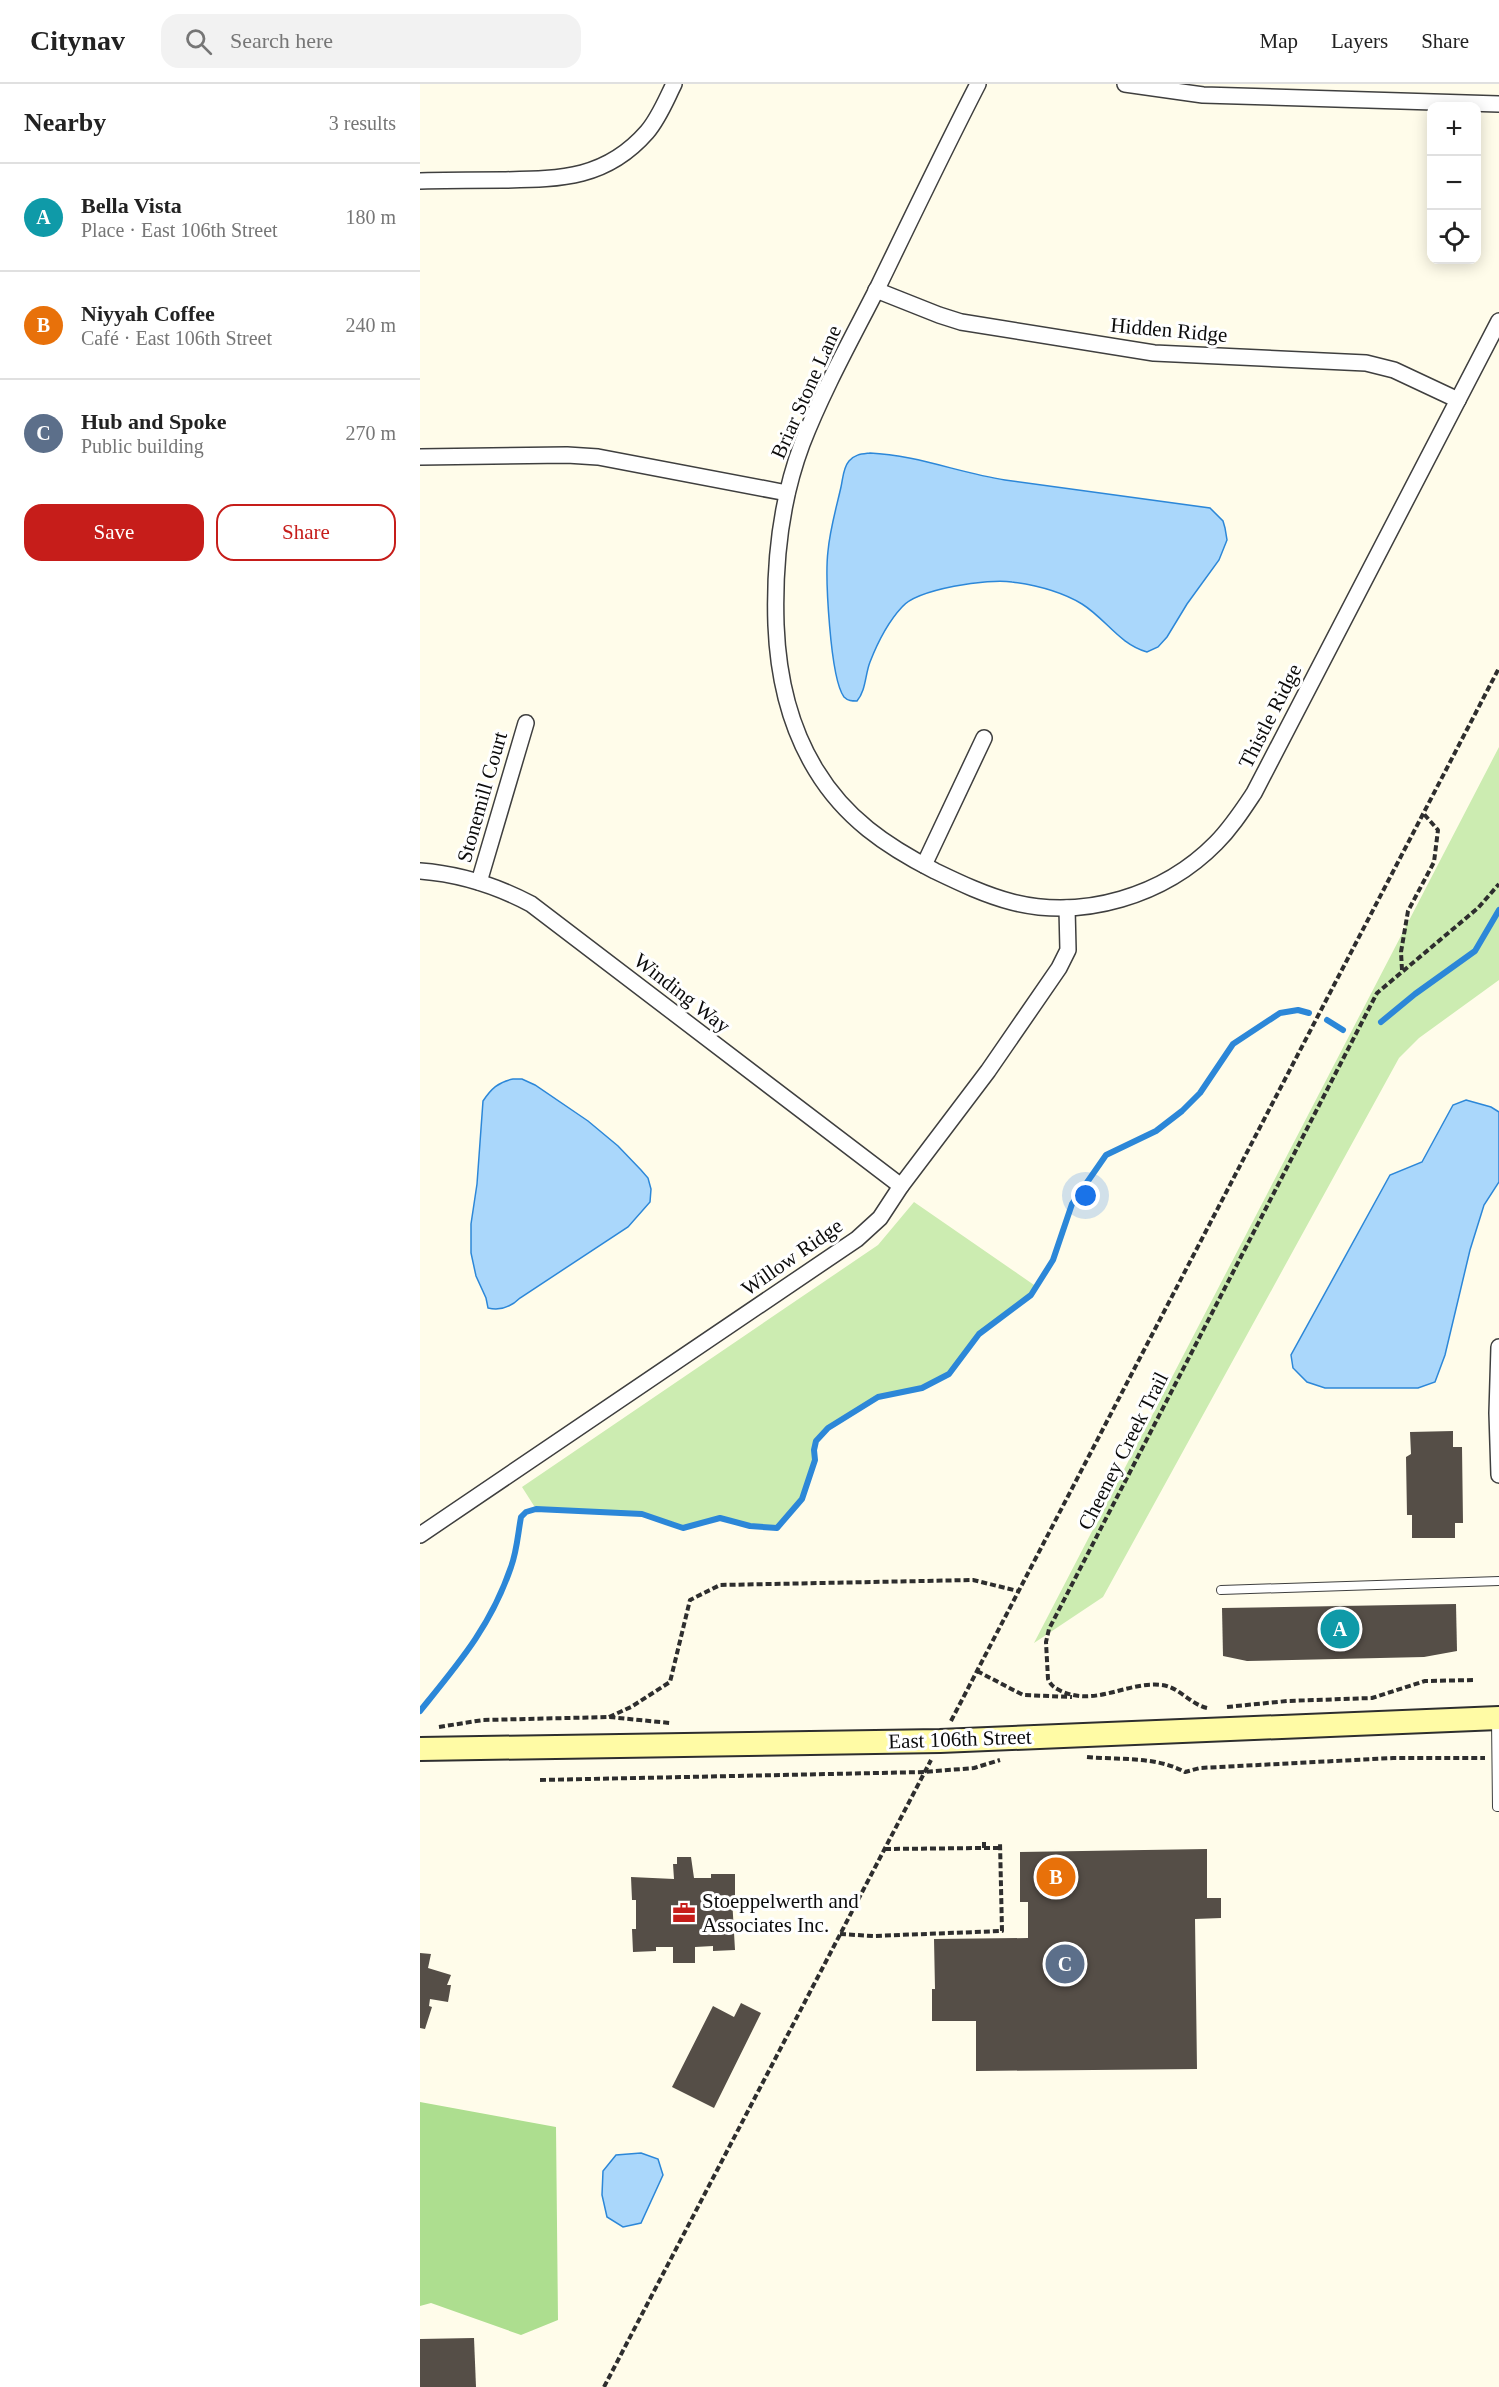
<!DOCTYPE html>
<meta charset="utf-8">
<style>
:root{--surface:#fff;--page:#f2f2f2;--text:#222;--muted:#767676;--line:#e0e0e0;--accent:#c61d1a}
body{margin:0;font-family:"Times New Roman",serif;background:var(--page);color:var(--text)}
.controls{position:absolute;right:18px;top:18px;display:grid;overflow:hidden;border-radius:12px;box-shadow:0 3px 15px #0003}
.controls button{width:54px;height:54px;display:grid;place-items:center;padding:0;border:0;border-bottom:2px solid var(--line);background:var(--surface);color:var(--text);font:30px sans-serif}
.you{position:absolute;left:666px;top:1112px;width:21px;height:21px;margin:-15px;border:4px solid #fff;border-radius:50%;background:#1a73e8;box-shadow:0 0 0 9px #1a73e833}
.badge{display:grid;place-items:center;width:39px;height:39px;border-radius:50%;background:var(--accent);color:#fff;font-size:20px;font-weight:700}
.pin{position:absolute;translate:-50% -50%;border:3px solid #fff;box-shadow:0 2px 6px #0006}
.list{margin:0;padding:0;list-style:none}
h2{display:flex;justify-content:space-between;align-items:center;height:78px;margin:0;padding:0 24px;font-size:26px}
h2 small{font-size:20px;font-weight:400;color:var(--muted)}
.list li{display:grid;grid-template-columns:39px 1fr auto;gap:18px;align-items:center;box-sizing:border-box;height:108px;padding:0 24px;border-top:2px solid var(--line)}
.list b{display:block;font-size:22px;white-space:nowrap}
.list p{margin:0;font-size:20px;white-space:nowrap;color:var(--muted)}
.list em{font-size:20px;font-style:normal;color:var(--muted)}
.actions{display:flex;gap:12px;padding:18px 24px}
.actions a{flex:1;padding:14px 0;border:2px solid var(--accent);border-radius:18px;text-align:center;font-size:21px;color:var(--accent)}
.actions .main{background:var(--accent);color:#fff}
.icon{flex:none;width:33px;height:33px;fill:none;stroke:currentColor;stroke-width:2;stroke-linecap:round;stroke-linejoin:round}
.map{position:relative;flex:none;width:1079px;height:2303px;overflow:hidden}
header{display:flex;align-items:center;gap:36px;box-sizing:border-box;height:84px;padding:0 30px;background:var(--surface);border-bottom:2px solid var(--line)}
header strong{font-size:28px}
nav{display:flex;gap:33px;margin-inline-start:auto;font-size:21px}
.search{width:420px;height:54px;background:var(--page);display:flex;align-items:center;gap:15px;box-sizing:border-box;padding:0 21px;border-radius:18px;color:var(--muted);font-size:22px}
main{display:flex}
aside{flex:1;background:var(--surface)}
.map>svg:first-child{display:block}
.green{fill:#ccecb1}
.forest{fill:#adde8f}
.water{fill:#aad7fb;stroke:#2c87d8;stroke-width:1.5}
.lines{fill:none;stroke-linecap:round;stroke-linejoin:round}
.stream{stroke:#2c87d8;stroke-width:6}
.building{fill:#554e47}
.service-casing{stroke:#3f3f3f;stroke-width:10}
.minor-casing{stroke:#3f3f3f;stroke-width:18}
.secondary-casing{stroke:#2e2e2e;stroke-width:26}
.path{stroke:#2e2e2e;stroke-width:4;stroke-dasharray:6 3;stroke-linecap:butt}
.service{stroke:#fff;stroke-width:8}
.minor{stroke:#fff;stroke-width:15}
.secondary{stroke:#fffba5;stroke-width:22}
.labels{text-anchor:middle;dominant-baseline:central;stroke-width:6;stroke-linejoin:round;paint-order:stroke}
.street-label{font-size:21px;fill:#0c0c0c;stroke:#fff}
.poi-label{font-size:21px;fill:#0c0c0c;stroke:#fff;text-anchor:start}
</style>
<header>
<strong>Citynav</strong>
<div class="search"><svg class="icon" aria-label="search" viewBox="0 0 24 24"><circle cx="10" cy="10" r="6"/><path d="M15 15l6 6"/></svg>Search here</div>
<nav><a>Map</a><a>Layers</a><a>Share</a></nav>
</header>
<main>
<aside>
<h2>Nearby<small>3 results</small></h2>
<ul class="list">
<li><span class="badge" style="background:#0f9aa8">A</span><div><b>Bella Vista</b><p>Place · East 106th Street</p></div><em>180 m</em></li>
<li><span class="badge" style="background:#e8710a">B</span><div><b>Niyyah Coffee</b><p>Café · East 106th Street</p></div><em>240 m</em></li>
<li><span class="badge" style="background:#5c6f8a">C</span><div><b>Hub and Spoke</b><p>Public building</p></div><em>270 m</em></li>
</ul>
<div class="actions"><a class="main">Save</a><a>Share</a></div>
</aside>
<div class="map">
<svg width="1079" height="2303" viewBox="0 0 1079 2303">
<rect width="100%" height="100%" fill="#fffcea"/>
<g class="green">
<polygon points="1079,663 1079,896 999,954 979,974 683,1513 614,1559"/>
<polygon points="494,1118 617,1203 596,1223 559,1250 529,1290 502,1304 458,1313 408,1344 396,1357 394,1366 395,1376 382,1415 357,1444 330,1442 300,1434 263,1444 222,1430 116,1425 102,1403 458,1161"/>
</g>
<polygon class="forest" points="0,2018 136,2043 138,2236 101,2251 11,2219 0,2222"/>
<g class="water">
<path d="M450,369C496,371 540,389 585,396L790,424L803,437L805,444L807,456L799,476L767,520L747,553L738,563L727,568C699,560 686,535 662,520C642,508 615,501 592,498C569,494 497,505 482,523C469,537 457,560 450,578C445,591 446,606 437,617C432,617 428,617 424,613C410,594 405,492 408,467C410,445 416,425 421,403C423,394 423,384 429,377C435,370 442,370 450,369Z"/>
<path d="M93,995H102L115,1001L168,1037L198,1062L221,1086L228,1094L231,1105L230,1118L208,1143L100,1214C91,1223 81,1227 68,1224L66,1214L56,1192L51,1169V1140L57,1100L63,1017C71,1005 78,998 93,995Z"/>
<polygon points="1046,1016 1071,1023 1079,1028 1079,1098 1064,1121 1050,1166 1025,1271 1015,1298 998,1304 905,1304 887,1298 873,1284 871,1271 970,1091 1002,1078 1033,1021"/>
<polygon points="221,2069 238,2075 243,2091 221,2139 203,2143 187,2133 182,2111 183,2087 196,2071"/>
</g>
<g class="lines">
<g class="stream">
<polyline points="907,936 923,946"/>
<polyline points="961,938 995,910 1055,867 1079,826"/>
<path d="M0,1627C39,1579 71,1542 91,1483C97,1467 98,1449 101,1433L106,1428L116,1425L222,1430L263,1444L300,1434L330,1442L357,1444L382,1415L395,1376L394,1366L396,1357L408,1344L458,1313L502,1304L529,1290L559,1250L611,1211L633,1176L652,1120L686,1071L736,1047L762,1027L780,1009L813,960L860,929L878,926L889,929"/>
</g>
</g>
<g class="building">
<polygon points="1033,1347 1033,1363 1042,1363 1043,1439 1035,1439 1035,1454 992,1454 992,1431 987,1431 986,1373 991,1370 990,1348"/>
<polygon points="1036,1520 1037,1567 1004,1573 827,1577 803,1572 802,1524"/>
<polygon points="787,1765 787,1814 801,1814 801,1834 775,1835 777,1985 556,1987 556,1937 512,1937 512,1905 515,1905 514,1855 608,1854 608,1818 600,1818 600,1768"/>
<polygon points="257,1773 271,1773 274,1794 291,1794 291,1790 315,1790 315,1814 312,1814 315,1866 293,1867 293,1862 275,1863 275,1879 253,1879 253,1863 236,1863 236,1867 213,1868 212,1845 216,1845 216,1816 212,1816 211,1793 254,1795 253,1780 257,1780"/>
<polygon points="0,1869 11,1870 8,1884 31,1891 27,1901 31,1901 28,1918 10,1915 9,1922 12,1923 5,1945 0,1944"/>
<polygon points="321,1919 341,1929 294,2024 252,2003 293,1922 314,1933"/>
<polygon points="54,2254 56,2303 0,2303 0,2255"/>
</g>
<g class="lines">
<g class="service-casing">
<g id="service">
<polyline points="801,1506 1079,1497"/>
<polyline points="1076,1636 1077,1723 1079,1723"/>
</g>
</g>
<g class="minor-casing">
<g id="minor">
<path d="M558,0C523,68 490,137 457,205C431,256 403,306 382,360C361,416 354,480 356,541C358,592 369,642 396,686C425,734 466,762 515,787C540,799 565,811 592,818C663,836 744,812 796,759C811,744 822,727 834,709L1079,237"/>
<polyline points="705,0 783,11 1079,20"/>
<path d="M0,97C28,96 56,96 83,96C140,95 186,95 227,48C239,34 246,16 254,0"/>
<polyline points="456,206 519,231 541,238 734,269 946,279 974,286 1038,316"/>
<polyline points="0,373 147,371 178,373 367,409"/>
<polyline points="504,781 564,654"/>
<path d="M0,787C39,790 77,802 111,820L481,1102"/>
<polyline points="59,798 106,639"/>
<polyline points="1079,1263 1077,1329 1079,1391"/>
<polyline points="0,1451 437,1155 460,1134 481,1102 568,987 639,884 648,866 647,824"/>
</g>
</g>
<g class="secondary-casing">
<polyline id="secondary" points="0,1665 520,1657 1079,1634"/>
</g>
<g class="path">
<polyline points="982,886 981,868 988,827 1014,778 1018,746 1003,729"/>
<polyline points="557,1587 603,1611 652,1613"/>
<polyline points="807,1623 867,1617 952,1614 1005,1597 1055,1596"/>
<path d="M787,1624C770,1620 759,1603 742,1601C707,1597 676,1623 641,1607C635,1604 631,1602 628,1595L626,1558L629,1545L957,909L1058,824L1079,800"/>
<polyline points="189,1633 211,1623 250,1598 270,1516 300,1501 553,1496 598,1507"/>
<polyline points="531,1637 1079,584"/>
<polyline points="19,1643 63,1636 189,1633 250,1639"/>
<path d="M667,1673C700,1676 735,1672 765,1688L780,1684L973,1674H1065"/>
<polyline points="120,1696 504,1688 554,1684 580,1676"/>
<polyline points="564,1764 580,1764"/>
<polyline points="465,1765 564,1764 564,1758"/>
<polyline points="420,1850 453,1852 582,1847 580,1758"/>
<polyline points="184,2303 511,1676"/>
</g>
<use href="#service" class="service"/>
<use href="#minor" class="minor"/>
<use href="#secondary" class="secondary"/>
</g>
<defs>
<g id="office-bare" transform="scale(1.8)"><path d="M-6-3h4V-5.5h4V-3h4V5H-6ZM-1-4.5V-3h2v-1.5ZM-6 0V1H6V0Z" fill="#c61d1a" stroke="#fff" stroke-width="2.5" paint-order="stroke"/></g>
</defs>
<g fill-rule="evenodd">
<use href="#office-bare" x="264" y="1829"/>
</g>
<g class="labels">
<g class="street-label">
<text transform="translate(749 246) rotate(5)">Hidden Ridge</text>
<text transform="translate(386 308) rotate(-66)">Briar Stone Lane</text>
<text transform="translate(850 632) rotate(-63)">Thistle Ridge</text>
<text transform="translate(62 713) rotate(-74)">Stonemill Court</text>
<text transform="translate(262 909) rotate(38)">Winding Way</text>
<text transform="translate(372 1173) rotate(-35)">Willow Ridge</text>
<text transform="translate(703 1367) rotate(-63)">Cheeney Creek Trail</text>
<text transform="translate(540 1655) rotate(-2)">East 106th Street</text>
</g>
<g class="poi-label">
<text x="282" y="1817">Stoeppelwerth and<tspan x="282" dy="24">Associates Inc.</tspan></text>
</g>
</g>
</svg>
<div class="controls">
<button>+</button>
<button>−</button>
<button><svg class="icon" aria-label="locate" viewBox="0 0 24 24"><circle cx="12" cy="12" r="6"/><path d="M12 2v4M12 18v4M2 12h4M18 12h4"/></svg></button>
</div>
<div class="you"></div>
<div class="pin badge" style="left:920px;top:1545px;background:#0f9aa8">A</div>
<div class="pin badge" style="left:636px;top:1793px;background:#e8710a">B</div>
<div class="pin badge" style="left:645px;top:1880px;background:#5c6f8a">C</div>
</div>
</main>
